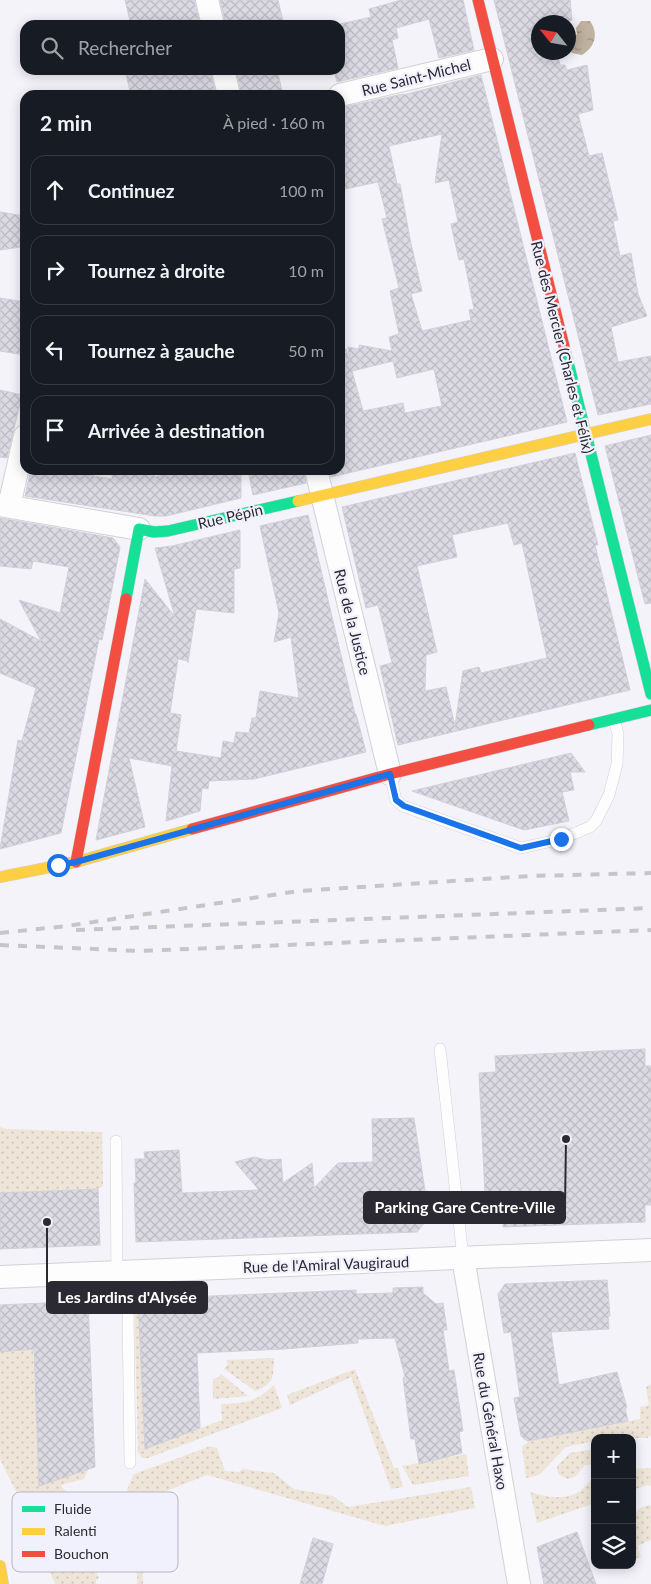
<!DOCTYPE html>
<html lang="fr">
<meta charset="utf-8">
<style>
:root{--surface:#171b24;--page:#242831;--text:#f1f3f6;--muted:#9ea1a6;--line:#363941}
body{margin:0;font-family:Lato,sans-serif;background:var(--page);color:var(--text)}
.controls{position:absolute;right:15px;bottom:15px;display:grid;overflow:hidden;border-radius:10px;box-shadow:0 2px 12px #0003}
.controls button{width:45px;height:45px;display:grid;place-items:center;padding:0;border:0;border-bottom:1px solid var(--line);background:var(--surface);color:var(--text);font:25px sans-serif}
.compass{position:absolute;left:531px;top:15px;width:45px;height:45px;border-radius:50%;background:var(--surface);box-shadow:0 2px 12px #0003;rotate:301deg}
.stop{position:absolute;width:15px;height:15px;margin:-11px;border:4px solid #1a73e8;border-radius:50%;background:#fff}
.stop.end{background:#1a73e8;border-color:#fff;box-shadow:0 1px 5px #0008}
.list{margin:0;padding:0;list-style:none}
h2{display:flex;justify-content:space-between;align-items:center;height:65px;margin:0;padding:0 20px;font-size:21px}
h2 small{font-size:16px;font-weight:400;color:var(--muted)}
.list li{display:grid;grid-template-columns:32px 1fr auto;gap:15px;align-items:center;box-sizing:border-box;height:70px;margin:0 10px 10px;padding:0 10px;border:1px solid var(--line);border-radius:15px}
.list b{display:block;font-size:19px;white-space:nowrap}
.list em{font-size:16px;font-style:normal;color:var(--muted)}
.icon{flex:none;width:28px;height:28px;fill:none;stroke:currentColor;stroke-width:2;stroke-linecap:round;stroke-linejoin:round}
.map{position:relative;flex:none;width:651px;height:1584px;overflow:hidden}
.search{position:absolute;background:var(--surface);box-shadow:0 2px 12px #0003;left:20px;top:20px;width:325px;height:55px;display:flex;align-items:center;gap:12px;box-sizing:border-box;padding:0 18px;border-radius:15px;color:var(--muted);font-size:19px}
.panel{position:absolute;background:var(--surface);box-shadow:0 2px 12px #0003;left:20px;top:90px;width:325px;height:385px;border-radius:15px}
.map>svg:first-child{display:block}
.grass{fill:url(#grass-dots)}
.water{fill:url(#water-ripples)}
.building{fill:url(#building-cross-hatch);stroke:#d1d0d7;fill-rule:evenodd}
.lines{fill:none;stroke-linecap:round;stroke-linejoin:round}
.lane-casing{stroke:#d1d1d7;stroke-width:12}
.street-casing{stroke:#d1d1d7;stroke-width:24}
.fast-casing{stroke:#d1d1d7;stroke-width:12}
.slow-casing{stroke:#d1d1d7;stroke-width:12}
.jam-casing{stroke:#d1d1d7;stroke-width:12}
.lane{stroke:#fdfdfe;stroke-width:11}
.street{stroke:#fdfdfe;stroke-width:22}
.fast{stroke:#16e098;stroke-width:11}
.slow{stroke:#ffcf43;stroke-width:11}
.jam{stroke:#f24e42;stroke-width:11}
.rail{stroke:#c6c6c9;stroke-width:4;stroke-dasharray:9 9;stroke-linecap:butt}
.route{stroke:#1a73e8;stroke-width:6}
.labels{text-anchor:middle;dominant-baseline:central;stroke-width:4.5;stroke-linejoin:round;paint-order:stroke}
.street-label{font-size:15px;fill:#2b2a32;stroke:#f1f0fd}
.key{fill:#f1f0fd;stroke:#b6b5c0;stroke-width:1}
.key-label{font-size:14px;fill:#2b2a32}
.leader{fill:none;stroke:#2b2a32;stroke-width:2}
.callout-dot{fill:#2b2a32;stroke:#f1f0fd;stroke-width:2}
.callout{fill:#2b2a32;stroke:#2b2a32;stroke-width:2}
.callout-label{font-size:16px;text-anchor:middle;font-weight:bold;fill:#fff}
</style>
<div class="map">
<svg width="651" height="1584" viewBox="0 0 651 1584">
<defs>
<pattern id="grass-dots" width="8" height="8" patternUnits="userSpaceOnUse" patternTransform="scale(1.25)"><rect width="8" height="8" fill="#eee5d8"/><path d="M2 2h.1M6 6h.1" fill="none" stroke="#ccc5ba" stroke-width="1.8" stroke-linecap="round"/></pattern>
<pattern id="water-ripples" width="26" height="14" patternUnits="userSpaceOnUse" patternTransform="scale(1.25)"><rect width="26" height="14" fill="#bfb29f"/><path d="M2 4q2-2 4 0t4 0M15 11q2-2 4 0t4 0" fill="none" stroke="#9b9182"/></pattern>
<pattern id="building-cross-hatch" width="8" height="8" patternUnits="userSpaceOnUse" patternTransform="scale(1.25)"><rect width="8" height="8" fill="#dbdae4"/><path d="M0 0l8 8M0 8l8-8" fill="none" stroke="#bcbbc4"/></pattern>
</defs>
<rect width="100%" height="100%" fill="#f4f3fa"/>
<g class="grass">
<polygon points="0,1127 7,1129 102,1132 103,1186 98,1189 6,1193 0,1198"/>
<path d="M134,1298L139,1299L145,1449L222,1420L221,1404C247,1403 254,1403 274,1385L282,1408L148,1458H142L137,1451L138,1448Z"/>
<path d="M33,1345L39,1486L88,1470L84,1479L64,1484L61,1486L67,1492V1496L62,1497L58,1495L55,1499L64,1501L62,1507L58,1508C54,1515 53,1518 56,1525C67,1529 79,1525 83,1538H89L90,1544L85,1545L81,1543L77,1545L71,1556L74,1564L97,1569L98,1572L96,1574L99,1577L96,1581V1584H55L26,1512L0,1459V1352L28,1350Z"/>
<path d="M274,1358C274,1377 273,1385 255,1391L224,1369L228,1364L226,1360Z"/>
<polygon points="355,1369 394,1468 398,1468 403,1487 391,1489 351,1377 290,1405 287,1395"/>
<polygon points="221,1374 248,1396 213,1399 213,1379 218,1378"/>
<polygon points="651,1384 651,1435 647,1438 595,1438 595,1441 566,1447 539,1475 526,1478 522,1447 529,1441 640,1419 640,1407 649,1405 646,1387"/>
<path d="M211,1446L217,1448L225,1471L239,1472L243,1469L274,1473L294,1489L333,1496L348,1507L471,1487L475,1508L385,1526L207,1475L141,1501L143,1584H137C139,1570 133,1569 130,1557C127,1550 130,1541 130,1533L134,1530C134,1504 118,1502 134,1474Z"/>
<polygon points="595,1449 595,1464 585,1465 576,1476 568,1479 558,1474 557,1466 570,1453"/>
<polygon points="466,1454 469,1476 413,1485 402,1466"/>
<polygon points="651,1468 651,1486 648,1485 632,1490 632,1469"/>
<path d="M592,1479H595V1503L537,1523L530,1492C546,1497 565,1501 580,1491C584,1488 588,1483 592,1479Z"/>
<path d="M649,1505L651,1506V1540L637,1546L641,1557L633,1559C631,1549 630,1518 638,1510C641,1507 645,1506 649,1505Z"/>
</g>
<path class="water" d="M581,21H590C599,34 595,47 582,55L572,53L568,48L570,42L577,34L576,28Z"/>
<g class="building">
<polygon points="125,0 194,0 200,25 131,25"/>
<polygon points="220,0 278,0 283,21 278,22 279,25 226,25"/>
<polygon points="401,0 463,0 474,50 439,58 429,19 396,28 398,38 392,40 398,68 337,82 334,70 340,70 340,24 371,17 369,9"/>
<polygon points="494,0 570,0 572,20 563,22 538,22 538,52 557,52 560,65 565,65 567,70 587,65 593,110 578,114 589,156 602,153 618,220 613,221 620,256 631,253 638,294 647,316 611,327 618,362 651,356 651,404 598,415"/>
<polygon points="125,70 210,70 216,95 131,95"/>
<polygon points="236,70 277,70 283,95 242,95"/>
<path d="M481,75L567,422L331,477L330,470H340V349H346L350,363L348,347L359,349V345L392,351L389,337L399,334L390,291L399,288L382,219L387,218L378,182L340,190V108L403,94V95ZM442,134L435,183L449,180L458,222L451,224L454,238L459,260L464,259L474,309L469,310L471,320L422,331L411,294L422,291L410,239L400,184H397L389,146ZM393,361L397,378L434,369L442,406L405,413L403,403L363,411L352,371Z"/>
<polygon points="0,212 25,216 21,247 0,250"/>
<polygon points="0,298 25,302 25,355 0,351"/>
<polygon points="0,390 22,395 7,458 0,457"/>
<polygon points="651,435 651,603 645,604 605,446"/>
<path d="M575,453L598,545H595L630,690L398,745L380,666L392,663L385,633L378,605L366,608L342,507ZM508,523L514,545L522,543L547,658L481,673L479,667L463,671L455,726L446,687L425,691L426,655L437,652L417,566L457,557L452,535Z"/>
<polygon points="31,470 58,470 112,479 113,470 155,470 154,477 191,470 241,470 241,498 166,516 155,516 25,496"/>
<polygon points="248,470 303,470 306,483 253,495"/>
<polygon points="308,515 355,714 356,714 366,752 254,779 209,781 208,789 202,788 200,811 166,821 172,766 129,758 145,827 96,840 145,579 175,617 155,548 172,546 240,530 240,568 234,569 234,613 196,609 188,663 188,661 178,659 170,713 181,715 176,751 221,758 223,741 234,743 236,732 249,733 252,718 256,718 260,691 299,698 291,637 274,642 279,613 260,526"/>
<polygon points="0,518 113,538 120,547 102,640 99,639 61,833 0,849 18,740 22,741 36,688 0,673 0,619 41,641 19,600 60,613 69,567 33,561 31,569 0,566"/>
<polygon points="571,753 585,772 570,772 574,790 562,792 569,821 524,830 412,791"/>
<polygon points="645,1049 645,1066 651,1066 651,1205 645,1205 645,1222 503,1227 503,1214 486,1215 479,1073 496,1072 495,1056"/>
<polygon points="414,1118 429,1217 417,1232 136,1242 134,1183 136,1183 135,1159 145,1159 144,1152 179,1150 182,1193 259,1190 235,1162 254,1157 267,1160 281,1159 283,1183 312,1163 314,1188 338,1163 373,1162 372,1119"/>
<polygon points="98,1189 100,1245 0,1249 0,1193"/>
<polygon points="607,1280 610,1316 608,1316 609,1329 551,1332 559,1385 617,1372 627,1408 625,1408 628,1421 528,1441 524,1439 521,1436 514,1398 520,1397 511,1332 504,1333 498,1294 505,1284"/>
<polygon points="423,1287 423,1293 436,1304 443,1303 447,1330 443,1330 449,1371 454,1370 463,1431 459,1432 462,1453 419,1464 415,1439 411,1439 403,1378 405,1377 395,1338 358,1339 358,1343 284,1349 197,1353 200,1428 145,1449 138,1299 356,1290 356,1294 393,1293 393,1288"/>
<polygon points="88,1301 95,1467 39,1486 34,1349 0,1352 0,1305"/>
<polygon points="577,1532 596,1584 544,1584 537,1547"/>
<polygon points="313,1538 333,1544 322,1584 300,1584"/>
</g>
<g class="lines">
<g class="lane-casing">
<g id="lane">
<polyline points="390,774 396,800 403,806 521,848 561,839 590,827 596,821 609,795 617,764 618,734 614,719"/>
<polyline points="440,1049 463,1258"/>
<polyline points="116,1141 117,1286 120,1299 128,1309 130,1463"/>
</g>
</g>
<g class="street-casing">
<g id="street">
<polyline points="207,0 213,25"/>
<polyline points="223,70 229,95"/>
<polyline points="340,95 492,59"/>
<polyline points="316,470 390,774"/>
<polyline points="0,505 139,529"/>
<polyline points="9,506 25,436"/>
<polyline points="463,1258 519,1584"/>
<polyline points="0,1277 651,1250"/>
</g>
</g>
<g class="fast-casing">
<g id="fast">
<polyline points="565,350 651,694"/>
<polyline points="126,599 139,529 154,532 168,531 298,501"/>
<polyline points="589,725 651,710"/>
</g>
</g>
<g class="slow-casing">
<g id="slow">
<polyline points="298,501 651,419"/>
<polyline points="0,877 76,862 192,829"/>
<polyline points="0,1566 3,1584"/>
</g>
</g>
<g class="jam-casing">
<g id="jam">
<polyline points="478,0 565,350"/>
<polyline points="192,829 390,774 589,725"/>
<polyline points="76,862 126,599"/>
</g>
</g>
<use href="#lane" class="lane"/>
<use href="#street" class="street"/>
<use href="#fast" class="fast"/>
<use href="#slow" class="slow"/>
<use href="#jam" class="jam"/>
<g class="rail">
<polyline points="76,930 651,908"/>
<polyline points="0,933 67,926 299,891 530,876 651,873"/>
<polyline points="0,945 140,951 651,930"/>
</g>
</g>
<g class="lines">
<polyline class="route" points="58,865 76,862 390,774 396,800 404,806 521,848 561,839"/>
</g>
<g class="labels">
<g class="street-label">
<text transform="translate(416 77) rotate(-14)">Rue Saint-Michel</text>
<text transform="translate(563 347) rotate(76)">Rue des Mercier (Charles et Félix)</text>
<text transform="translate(230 516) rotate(-13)">Rue Pépin</text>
<text transform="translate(353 622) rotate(76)">Rue de la Justice</text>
<text transform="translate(326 1264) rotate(-2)">Rue de l'Amiral Vaugiraud</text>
<text transform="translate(491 1421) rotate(80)">Rue du Général Haxo</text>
</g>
</g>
<rect x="12" y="1492" width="166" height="80" rx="8" class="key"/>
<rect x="22" y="1506" width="23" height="6" fill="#16e098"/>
<rect x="22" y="1528" width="23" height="7" fill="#ffcf43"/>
<rect x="22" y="1551" width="23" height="6" fill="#f24e42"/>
<g class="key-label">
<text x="54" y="1514">Fluide</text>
<text x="54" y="1536">Ralenti</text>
<text x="54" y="1559">Bouchon</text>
</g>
<path class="leader" d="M566 1139L565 1207M47 1222L47 1297"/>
<g class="callout-dot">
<circle cx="566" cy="1139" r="5"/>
<circle cx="47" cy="1222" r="5"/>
</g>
<g class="callout">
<rect x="364" y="1192" width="201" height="31" rx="5"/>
<rect x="47" y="1282" width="160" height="31" rx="5"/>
</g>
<g class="callout-label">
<text x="465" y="1213">Parking Gare Centre-Ville</text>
<text x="127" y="1303">Les Jardins d'Alysée</text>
</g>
</svg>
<div class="controls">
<button>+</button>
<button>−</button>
<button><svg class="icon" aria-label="layers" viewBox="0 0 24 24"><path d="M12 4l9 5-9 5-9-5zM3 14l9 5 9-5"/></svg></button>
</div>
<svg class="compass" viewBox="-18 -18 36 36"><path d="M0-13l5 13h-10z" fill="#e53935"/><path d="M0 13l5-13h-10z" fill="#9ea1a6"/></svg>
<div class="stop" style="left:58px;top:865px"></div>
<div class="stop end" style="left:561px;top:839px"></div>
<div class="search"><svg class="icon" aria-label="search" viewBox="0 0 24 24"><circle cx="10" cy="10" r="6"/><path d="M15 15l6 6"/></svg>Rechercher</div>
<section class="panel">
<h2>2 min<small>À pied · 160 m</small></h2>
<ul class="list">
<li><svg class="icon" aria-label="ahead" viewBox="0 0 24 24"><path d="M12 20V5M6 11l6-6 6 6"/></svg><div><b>Continuez</b></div><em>100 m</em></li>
<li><svg class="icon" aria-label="right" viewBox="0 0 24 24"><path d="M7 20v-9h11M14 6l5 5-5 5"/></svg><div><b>Tournez à droite</b></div><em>10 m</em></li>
<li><svg class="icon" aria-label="left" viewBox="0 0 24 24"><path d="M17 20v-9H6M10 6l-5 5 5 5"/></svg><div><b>Tournez à gauche</b></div><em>50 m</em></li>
<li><svg class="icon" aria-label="arrive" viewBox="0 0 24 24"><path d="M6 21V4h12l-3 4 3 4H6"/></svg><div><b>Arrivée à destination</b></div></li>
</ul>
</section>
</div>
